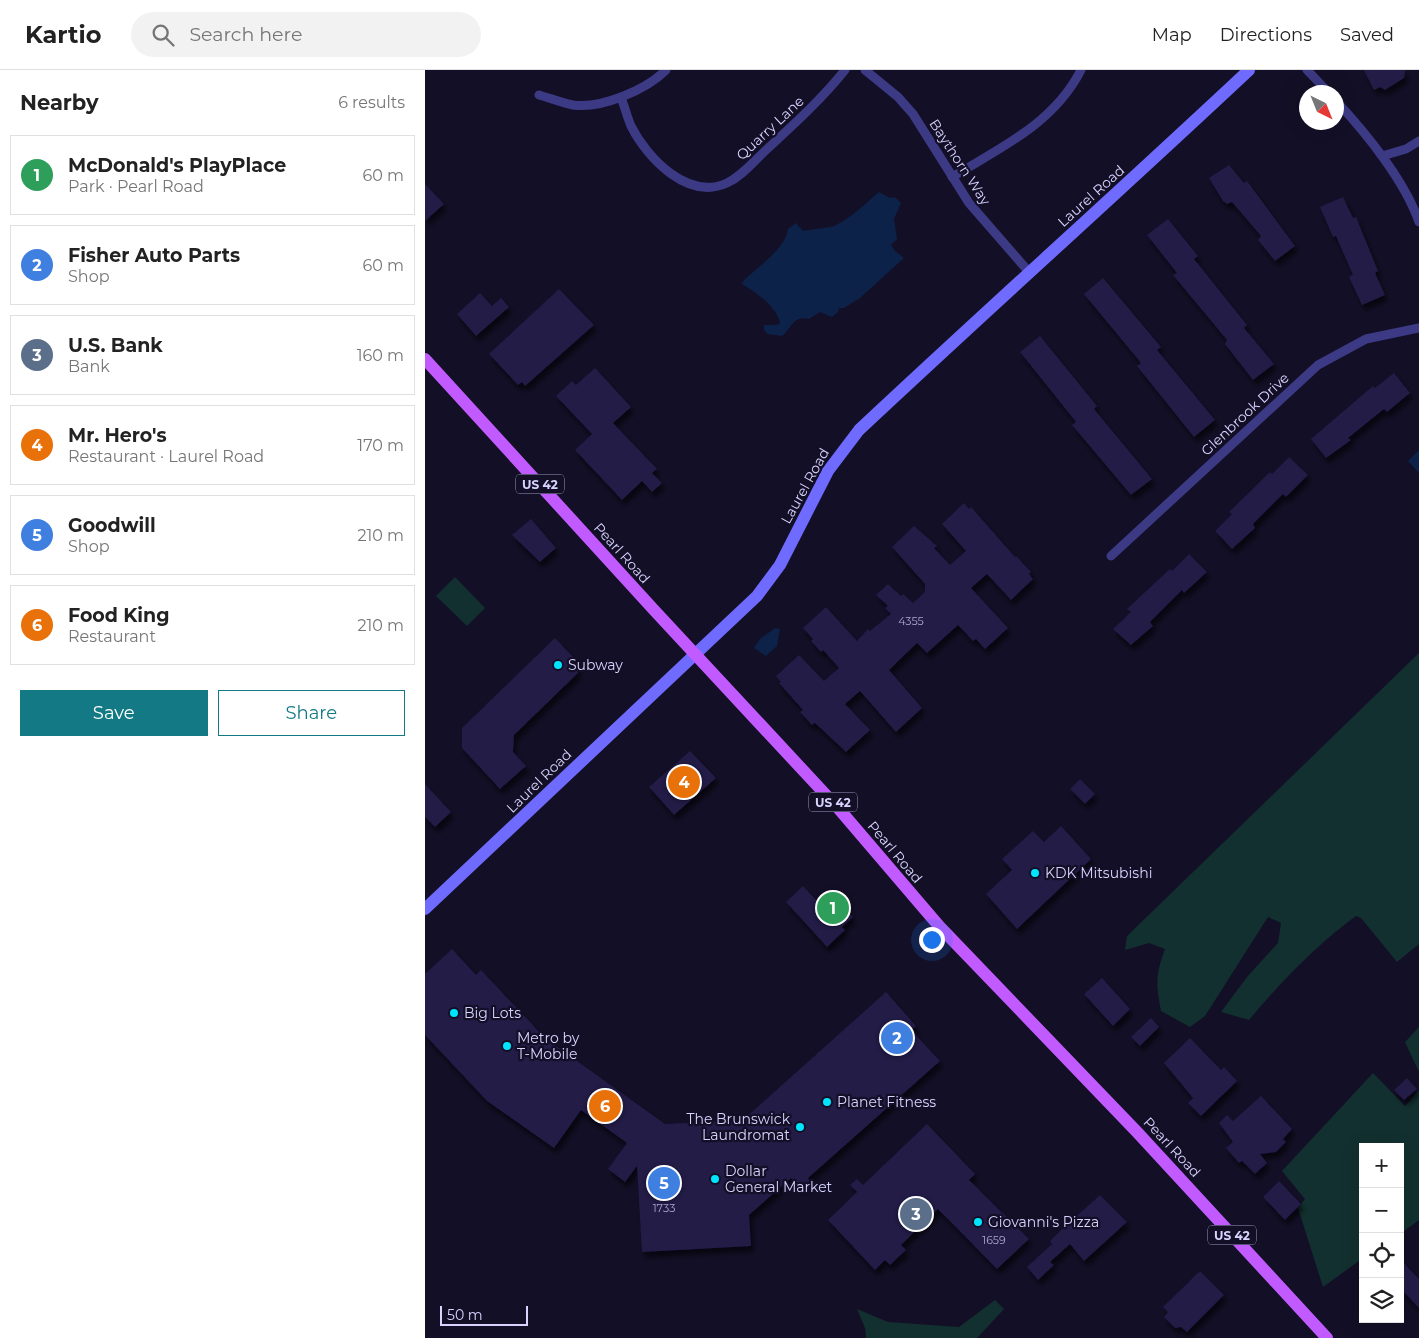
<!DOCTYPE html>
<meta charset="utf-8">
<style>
:root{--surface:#fff;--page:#f2f2f2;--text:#222;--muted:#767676;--line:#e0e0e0;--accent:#137a85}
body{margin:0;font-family:Montserrat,sans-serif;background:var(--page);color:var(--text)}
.controls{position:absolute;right:15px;bottom:15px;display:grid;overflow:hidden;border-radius:0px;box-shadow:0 5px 20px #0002}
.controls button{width:45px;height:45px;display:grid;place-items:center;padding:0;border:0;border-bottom:1px solid var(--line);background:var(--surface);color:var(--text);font:25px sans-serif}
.compass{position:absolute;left:874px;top:15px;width:45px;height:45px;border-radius:50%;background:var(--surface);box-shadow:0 5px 20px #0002;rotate:137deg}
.scale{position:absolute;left:15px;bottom:12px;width:88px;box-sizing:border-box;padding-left:5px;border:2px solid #d9d4ff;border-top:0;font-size:14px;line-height:18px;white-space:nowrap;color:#d9d4ff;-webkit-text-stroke:4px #130f26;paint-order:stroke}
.you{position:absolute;left:506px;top:869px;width:18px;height:18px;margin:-12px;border:4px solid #fff;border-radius:50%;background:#1a73e8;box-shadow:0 0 0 8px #1a73e833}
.badge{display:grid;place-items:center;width:32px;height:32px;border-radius:50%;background:var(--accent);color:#fff;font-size:16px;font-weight:700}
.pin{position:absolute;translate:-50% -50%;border:2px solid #fff;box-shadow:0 1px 5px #0006}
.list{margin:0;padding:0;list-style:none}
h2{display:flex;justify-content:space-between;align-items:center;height:65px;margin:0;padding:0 20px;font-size:21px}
h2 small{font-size:16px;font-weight:400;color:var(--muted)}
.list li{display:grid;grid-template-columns:32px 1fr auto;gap:15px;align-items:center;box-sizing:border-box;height:80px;margin:0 10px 10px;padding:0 10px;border:1px solid var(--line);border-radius:0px}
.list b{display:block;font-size:19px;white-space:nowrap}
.list p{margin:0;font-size:16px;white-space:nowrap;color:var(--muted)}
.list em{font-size:16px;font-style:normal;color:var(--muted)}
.actions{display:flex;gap:10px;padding:15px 20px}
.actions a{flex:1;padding:11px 0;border:1px solid var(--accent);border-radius:0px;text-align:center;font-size:18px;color:var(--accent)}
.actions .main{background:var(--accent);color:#fff}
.icon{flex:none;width:28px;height:28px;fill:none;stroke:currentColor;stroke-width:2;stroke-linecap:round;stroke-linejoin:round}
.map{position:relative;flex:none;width:994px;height:1268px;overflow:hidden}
header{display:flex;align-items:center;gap:30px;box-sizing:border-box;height:70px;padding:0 25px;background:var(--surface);border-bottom:1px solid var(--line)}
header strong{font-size:24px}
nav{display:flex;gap:28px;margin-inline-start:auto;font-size:18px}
.search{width:350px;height:45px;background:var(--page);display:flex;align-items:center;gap:12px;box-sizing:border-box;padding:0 18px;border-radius:28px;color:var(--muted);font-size:19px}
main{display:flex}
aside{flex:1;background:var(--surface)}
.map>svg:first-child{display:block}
.green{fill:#12302f}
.water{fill:#0c2248}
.building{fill:#241b47;filter:url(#shadow)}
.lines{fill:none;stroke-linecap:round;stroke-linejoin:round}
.street{stroke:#3d3a85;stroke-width:9}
.secondary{stroke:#6f6bff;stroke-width:12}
.primary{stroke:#c25bff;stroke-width:12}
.poi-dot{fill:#00e5ff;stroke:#130f26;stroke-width:2}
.labels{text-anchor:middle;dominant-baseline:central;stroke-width:4.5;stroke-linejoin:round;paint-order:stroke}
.number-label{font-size:11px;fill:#aca6d1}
.shield{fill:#130f26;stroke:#9e99be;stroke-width:1}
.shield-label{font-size:12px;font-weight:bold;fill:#d9d4ff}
.street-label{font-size:14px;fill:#d9d4ff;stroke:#130f26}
.poi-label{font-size:14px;fill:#d9d4ff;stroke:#130f26;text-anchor:start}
</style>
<header>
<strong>Kartio</strong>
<div class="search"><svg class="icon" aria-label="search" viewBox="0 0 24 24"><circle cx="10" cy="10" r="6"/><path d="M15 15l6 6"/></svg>Search here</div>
<nav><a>Map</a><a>Directions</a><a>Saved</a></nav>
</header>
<main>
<aside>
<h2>Nearby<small>6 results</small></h2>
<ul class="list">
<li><span class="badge" style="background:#2e9e5b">1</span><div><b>McDonald's PlayPlace</b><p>Park · Pearl Road</p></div><em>60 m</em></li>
<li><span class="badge" style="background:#3f7fe0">2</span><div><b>Fisher Auto Parts</b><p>Shop</p></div><em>60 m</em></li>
<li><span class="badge" style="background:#5c6f8a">3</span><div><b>U.S. Bank</b><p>Bank</p></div><em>160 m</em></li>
<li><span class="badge" style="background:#e8710a">4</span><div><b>Mr. Hero's</b><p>Restaurant · Laurel Road</p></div><em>170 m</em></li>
<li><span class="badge" style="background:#3f7fe0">5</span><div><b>Goodwill</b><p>Shop</p></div><em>210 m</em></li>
<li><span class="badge" style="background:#e8710a">6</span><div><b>Food King</b><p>Restaurant</p></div><em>210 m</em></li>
</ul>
<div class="actions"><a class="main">Save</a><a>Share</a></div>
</aside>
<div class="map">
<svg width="994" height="1268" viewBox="0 0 994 1268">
<defs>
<filter id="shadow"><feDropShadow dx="3" dy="5.5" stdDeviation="2.5" flood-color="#0009"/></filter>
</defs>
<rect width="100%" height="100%" fill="#130f26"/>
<g class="green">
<polygon points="30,507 60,538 42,556 11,526"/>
<path d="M994,583V874L972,892L936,848L931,846C890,876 857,911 824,950L796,942L822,907L853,873L856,853L843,847L780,946L765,957L736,941C731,914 730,906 740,879L724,873L700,880L702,866Z"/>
<polygon points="994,957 994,1002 980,972"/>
<polygon points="948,1003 980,1036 994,1020 994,1150 975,1164 975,1077 938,1077 938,1188 898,1217 873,1138 880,1129 857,1101"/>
<polygon points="570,1230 579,1239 552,1268 441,1268 440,1258 432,1239 463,1252 534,1257"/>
</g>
<g class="water">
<path d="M454,122L465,128L470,127L476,133L469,149L472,169L466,175L470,181L479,188L435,228L419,238H414L413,242L407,247L395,242L384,249C368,245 367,258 357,266L343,264L339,260V255H352L355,253C352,237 331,222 317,214L319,210C334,196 360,179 363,159L371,153L378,161C383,160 406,157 409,156C426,148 440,134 454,122Z"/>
<polygon points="994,380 994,403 983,391"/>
<polygon points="350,558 355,559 352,576 341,586 329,578 335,569"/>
</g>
<g class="building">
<polygon points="939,0 980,0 979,8 960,20 955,17 949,20"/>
<polygon points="804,95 819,113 822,111 870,176 850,191 833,170 836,166 807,132 802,134 798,131 784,108"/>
<polygon points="0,114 19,134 0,151"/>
<polygon points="918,127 928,148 931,147 953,201 950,203 960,225 937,235 924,207 928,205 911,166 908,167 895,137"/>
<polygon points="743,149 773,186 769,189 822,255 819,258 849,294 828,310 800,274 802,270 748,205 752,203 722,165"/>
<polygon points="678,208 736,277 732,280 790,350 769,367 712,296 716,293 659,224"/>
<polygon points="134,219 169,255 100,316 97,312 93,315 64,284"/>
<polygon points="55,223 67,236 76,228 84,237 51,266 32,244"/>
<polygon points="615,266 672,336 669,339 727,409 706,425 647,355 651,352 595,282"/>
<polygon points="170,298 206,337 188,353 232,399 227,403 237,413 227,422 217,411 197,430 150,380 167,364 131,326 147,311 151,315"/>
<polygon points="969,303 985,323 962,342 959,339 923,368 926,370 901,388 886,369 948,316 950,318"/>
<polygon points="864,387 883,405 861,427 858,424 828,454 830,458 807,479 790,461 807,444 804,442 845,402 847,404"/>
<polygon points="539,433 544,439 546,437 590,487 591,486 606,502 604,504 608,509 586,530 562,504 546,518 583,558 560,579 551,569 548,571 533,555 502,583 492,573 464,600 497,638 471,662 435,621 420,634 445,660 421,682 390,653 387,655 375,642 378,640 354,613 356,612 351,606 374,585 399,611 414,598 398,580 396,582 386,571 388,569 378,558 401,537 432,571 443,559 445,561 466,544 460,538 463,536 451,525 463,514 476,526 478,524 488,533 500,522 500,514 467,477 489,456 512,476 509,478 525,495 541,481 517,454"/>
<polygon points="106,449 131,478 115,492 87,465"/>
<polygon points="764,484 782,502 759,523 757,520 725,552 728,556 706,575 688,559 706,542 702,539 745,499 747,501"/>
<polygon points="130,568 150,589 153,603 89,665 88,682 101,696 75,719 37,678 37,658"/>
<polygon points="265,681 291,708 249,745 224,717"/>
<polygon points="655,709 670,724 660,734 645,719"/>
<polygon points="0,714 26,742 10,757 0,747"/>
<polygon points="636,756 666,789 592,859 561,824 587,800 577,789 608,761 619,772"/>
<polygon points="378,816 393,832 406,819 422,836 419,838 428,847 417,857 420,860 402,877 361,832"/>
<polygon points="27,879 51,905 56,900 120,968 240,1054 318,1050 461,922 491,956 486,960 515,991 383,1108 385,1112 376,1120 366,1108 324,1145 326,1176 217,1182 212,1096 200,1112 183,1099 202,1073 156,1040 129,1078 62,1031 0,965 0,904"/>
<polygon points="677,908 705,939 688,956 659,924"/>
<polygon points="726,948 734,957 715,976 706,967"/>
<polygon points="765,968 796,1000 799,997 812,1011 776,1046 763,1033 768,1028 739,993"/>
<polygon points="982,1008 992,1019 979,1030 969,1020"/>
<polygon points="836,1026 867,1059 858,1069 861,1072 851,1082 835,1084 842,1093 830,1104 817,1091 814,1093 801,1078 808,1072 794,1053 802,1045 808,1051"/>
<polygon points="502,1054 550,1104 544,1110 604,1169 572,1199 513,1139 476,1175 481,1180 465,1195 460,1190 450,1200 403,1150 432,1122 425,1115 432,1109 438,1115"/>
<polygon points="854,1111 876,1134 860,1150 838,1127"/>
<polygon points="675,1125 702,1152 659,1191 645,1174 625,1192 629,1195 613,1210 602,1197 627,1174 625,1171 634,1162"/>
<polygon points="975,1189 994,1209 994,1238 975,1218"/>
<polygon points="775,1201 799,1225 762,1262 756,1257 750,1258 739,1247 743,1242 738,1237"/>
</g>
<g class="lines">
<g class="street">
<polyline points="440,0 473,27 488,44 544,133 604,202"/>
<polyline points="882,0 903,22"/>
<path d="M114,25C125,28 137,33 148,35C176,39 221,20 241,0"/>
<path d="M196,28C200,37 202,47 206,56C222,88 263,131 302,113C317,106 328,92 340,81C368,55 396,30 420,0"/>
<path d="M912,32C941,63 980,111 994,152"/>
<polyline points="957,86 981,79 994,71"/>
<path d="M527,107C577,77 629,53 656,0"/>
<polyline points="686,486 893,295 941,269 994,258"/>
</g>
<path class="secondary" d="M0,839L332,526L355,495L403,401L434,360C563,239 695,121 824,0"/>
<polyline class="primary" points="0,289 229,540 414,739 514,856 712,1062 902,1268"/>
</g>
<g class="poi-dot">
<circle cx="133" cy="595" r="5"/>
<circle cx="610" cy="803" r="5"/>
<circle cx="29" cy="943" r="5"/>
<circle cx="82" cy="976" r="5"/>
<circle cx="402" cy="1032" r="5"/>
<circle cx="375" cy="1057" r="5"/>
<circle cx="290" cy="1109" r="5"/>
<circle cx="553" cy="1152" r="5"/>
</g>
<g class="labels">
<g class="number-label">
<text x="486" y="551">4355</text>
<text x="239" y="1138">1733</text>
<text x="569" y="1170">1659</text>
</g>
<g class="shield">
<rect x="91" y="404.5" width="48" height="19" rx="4"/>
<rect x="384" y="722.5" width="48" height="19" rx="4"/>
<rect x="783" y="1155.5" width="48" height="19" rx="4"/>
</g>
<g class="shield-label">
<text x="115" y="414">US 42</text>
<text x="408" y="732">US 42</text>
<text x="807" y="1165">US 42</text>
</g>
<g class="street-label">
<text transform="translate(345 58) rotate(-43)">Quarry Lane</text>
<text transform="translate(535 92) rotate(57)">Baythorn Way</text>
<text transform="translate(666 126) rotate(-42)">Laurel Road</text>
<text transform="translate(820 344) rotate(-43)">Glenbrook Drive</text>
<text transform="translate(380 416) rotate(-61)">Laurel Road</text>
<text transform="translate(197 483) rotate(48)">Pearl Road</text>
<text transform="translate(114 711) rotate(-44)">Laurel Road</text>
<text transform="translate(470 782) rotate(50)">Pearl Road</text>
<text transform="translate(747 1077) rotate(47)">Pearl Road</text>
</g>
<g class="poi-label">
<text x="143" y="595">Subway</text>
<text x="620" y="803">KDK Mitsubishi</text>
<text x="39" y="943">Big Lots</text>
<text x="92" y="968">Metro by<tspan x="92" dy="16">T-Mobile</tspan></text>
<text x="412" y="1032">Planet Fitness</text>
<text x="365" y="1049" text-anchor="end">The Brunswick<tspan x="365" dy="16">Laundromat</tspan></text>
<text x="300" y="1101">Dollar<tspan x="300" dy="16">General Market</tspan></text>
<text x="563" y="1152">Giovanni's Pizza</text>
</g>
</g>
</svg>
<div class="controls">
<button>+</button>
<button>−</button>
<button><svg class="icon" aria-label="locate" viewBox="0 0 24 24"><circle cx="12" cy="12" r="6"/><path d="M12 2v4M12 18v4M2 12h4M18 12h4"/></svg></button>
<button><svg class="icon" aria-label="layers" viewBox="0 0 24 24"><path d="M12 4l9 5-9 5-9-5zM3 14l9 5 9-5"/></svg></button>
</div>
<svg class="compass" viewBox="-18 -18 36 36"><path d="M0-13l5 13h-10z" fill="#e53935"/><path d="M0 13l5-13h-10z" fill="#767676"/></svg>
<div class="scale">50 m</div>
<div class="you"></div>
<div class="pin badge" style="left:408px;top:838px;background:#2e9e5b">1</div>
<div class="pin badge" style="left:472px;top:968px;background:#3f7fe0">2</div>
<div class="pin badge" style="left:491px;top:1144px;background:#5c6f8a">3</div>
<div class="pin badge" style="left:259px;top:712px;background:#e8710a">4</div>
<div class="pin badge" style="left:239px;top:1113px;background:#3f7fe0">5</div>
<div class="pin badge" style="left:180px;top:1036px;background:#e8710a">6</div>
</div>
</main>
